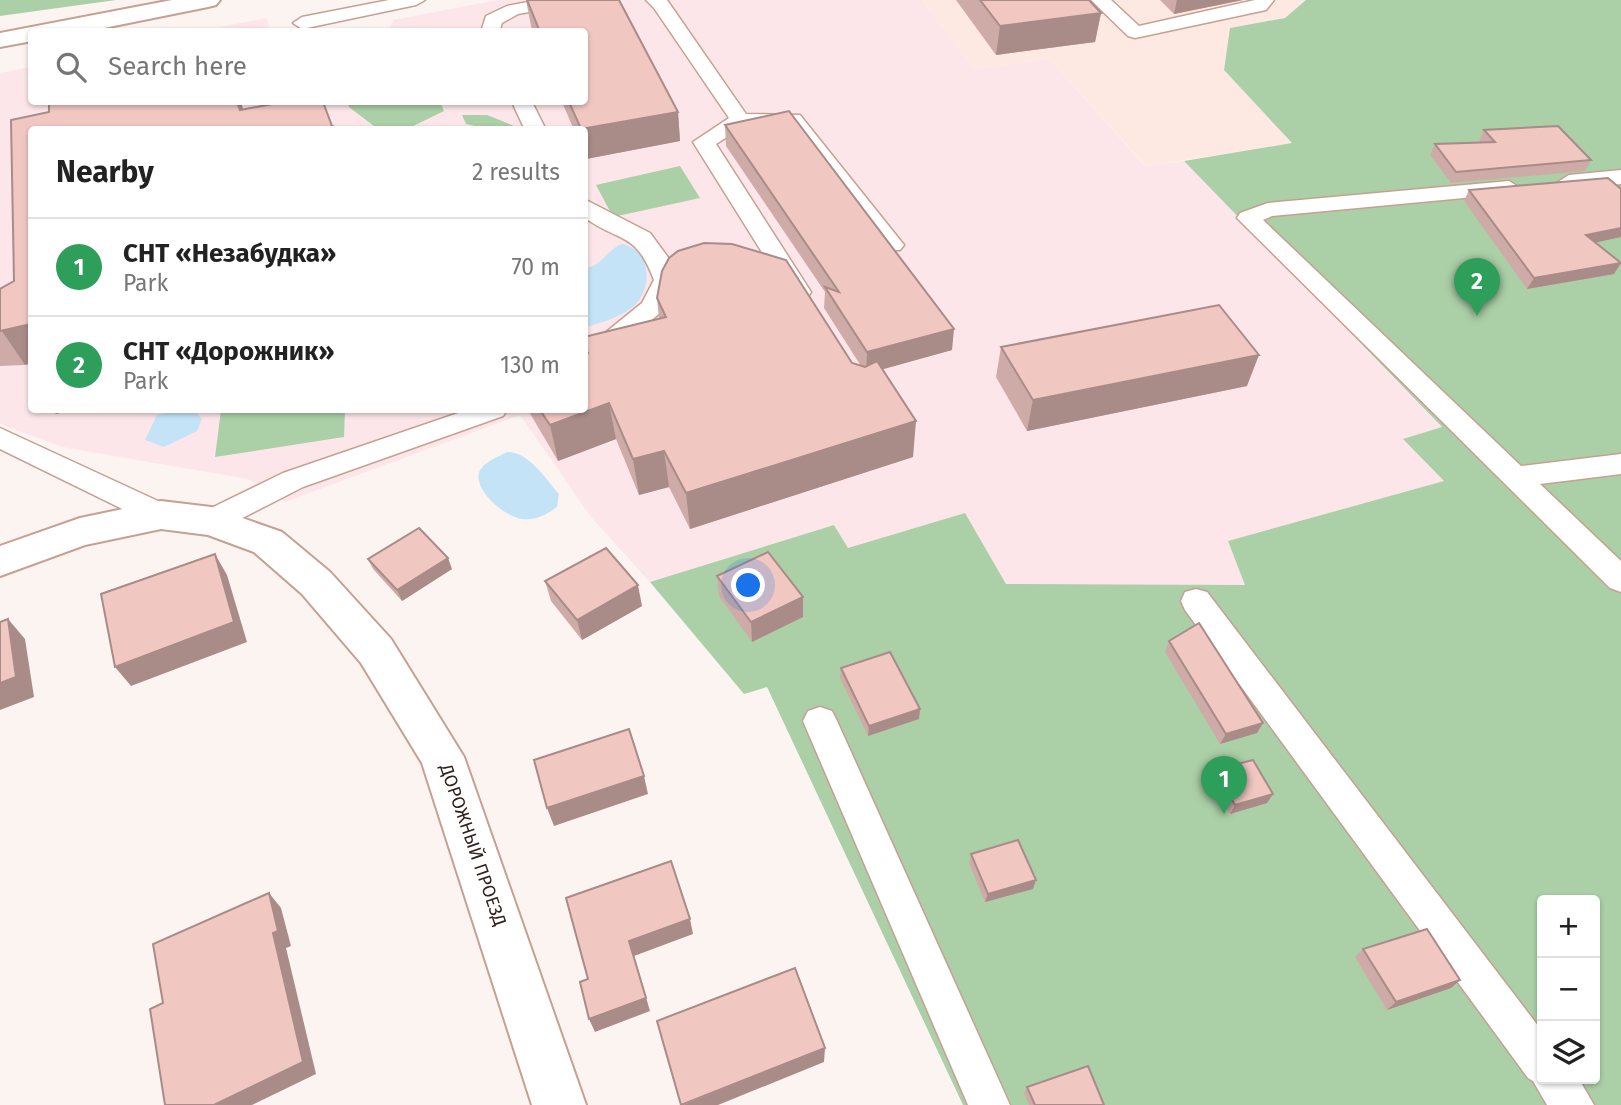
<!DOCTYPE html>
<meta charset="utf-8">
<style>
:root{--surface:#fff;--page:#f6f6f6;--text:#222;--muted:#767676;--line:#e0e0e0;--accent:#1f6973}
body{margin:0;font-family:"Fira Sans",sans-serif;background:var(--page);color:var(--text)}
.controls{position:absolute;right:21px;bottom:21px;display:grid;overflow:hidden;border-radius:7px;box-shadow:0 2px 5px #0004}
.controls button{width:63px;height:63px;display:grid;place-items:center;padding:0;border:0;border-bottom:2px solid var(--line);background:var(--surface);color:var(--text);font:35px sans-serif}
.you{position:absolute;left:749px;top:586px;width:24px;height:24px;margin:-18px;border:5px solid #fff;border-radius:50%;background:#1a73e8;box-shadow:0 0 0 10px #1a73e833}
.badge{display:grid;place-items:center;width:46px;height:46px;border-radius:50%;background:var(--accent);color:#fff;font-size:23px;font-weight:700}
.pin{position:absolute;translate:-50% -58px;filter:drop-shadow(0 2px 4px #0008)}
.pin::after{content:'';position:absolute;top:37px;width:24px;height:21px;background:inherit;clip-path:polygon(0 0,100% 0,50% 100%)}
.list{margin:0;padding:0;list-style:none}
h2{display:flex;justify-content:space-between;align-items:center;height:91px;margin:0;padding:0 28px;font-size:30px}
h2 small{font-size:23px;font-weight:400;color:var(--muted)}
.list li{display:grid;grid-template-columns:46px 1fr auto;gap:21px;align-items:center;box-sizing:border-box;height:98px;padding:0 28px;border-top:2px solid var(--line)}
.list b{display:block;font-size:26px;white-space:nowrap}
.list p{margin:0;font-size:23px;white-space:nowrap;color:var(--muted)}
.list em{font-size:23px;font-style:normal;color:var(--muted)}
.icon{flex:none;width:38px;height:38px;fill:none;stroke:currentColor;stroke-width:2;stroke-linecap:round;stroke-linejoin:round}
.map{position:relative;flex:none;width:1621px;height:1105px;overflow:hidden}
.search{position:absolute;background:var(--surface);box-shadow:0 2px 5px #0004;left:28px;top:28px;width:560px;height:77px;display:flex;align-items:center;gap:18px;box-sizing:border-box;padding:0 24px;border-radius:7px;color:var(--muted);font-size:26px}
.panel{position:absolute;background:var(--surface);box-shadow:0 2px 5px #0004;left:28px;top:126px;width:560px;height:287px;border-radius:7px}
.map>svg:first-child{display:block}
.commercial{fill:#fce6e9;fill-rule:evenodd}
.built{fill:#fde9e2}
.green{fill:#abcfa7;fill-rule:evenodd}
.water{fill:#c5e3f7}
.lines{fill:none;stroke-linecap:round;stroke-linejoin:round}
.service-casing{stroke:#c6a092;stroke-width:3}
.minor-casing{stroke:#c6a092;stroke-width:4}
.secondary-casing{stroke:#c6a092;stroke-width:4}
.service{fill:#fff;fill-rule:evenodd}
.minor{fill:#fff;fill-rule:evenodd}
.secondary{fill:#fff;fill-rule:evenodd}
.wall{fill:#cfaba7}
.shaded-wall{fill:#a98b88}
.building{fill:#f1c7c2;stroke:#a98b88;stroke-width:2}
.labels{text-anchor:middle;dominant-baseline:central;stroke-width:5;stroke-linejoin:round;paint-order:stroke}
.street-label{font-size:18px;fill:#30221c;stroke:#fff}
</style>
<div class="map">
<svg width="1621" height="1105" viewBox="0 0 1621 1105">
<rect width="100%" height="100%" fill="#fcf4f1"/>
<g class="commercial">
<path d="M497,0H922L975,69L1049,58L1145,166L1184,161L1442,428L1404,439L1445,481L1228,541L1246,585L1006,584L965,513L848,548L834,525L650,582L591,517L520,415L285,502L248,479L62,447L0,424V73L31,67L32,102H584V32L387,31L394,20ZM32,130H584V410H32Z"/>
<polygon points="266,18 271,31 200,31"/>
</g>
<polygon class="built" points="922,0 1306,0 1285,18 1230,28 1224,70 1293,143 1146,166 1049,58 975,69"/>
<g class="green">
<polygon points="0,0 116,0 0,16"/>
<path d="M1306,0H1621V1105H963L767,687L744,694L650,582L834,525L848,548L965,513L1006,584L1245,585L1228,541L1444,481L1403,439L1442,427L1184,161L1292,143L1224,70L1230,28L1285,18ZM1542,900H1595V1079H1542Z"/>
<polygon points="363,102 440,102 444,111 407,129 379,130 349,107 348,104"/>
<polygon points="462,115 487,115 514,126 494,130 466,124"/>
<polygon points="680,166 700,198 613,217 596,185"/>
<polygon points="221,410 345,410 344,437 215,457"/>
</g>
<g class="water">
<path d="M622,244C650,249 654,286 635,305C622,317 601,323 585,327L584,268C602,267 606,250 622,244Z"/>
<polygon points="183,410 194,410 202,419 197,431 164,447 145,440 157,415"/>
<path d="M507,452C528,451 546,479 559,494L557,507C547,514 536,521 522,519C505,517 471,489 480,470C486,461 498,457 507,452Z"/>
</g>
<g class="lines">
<g class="service-casing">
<g id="service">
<polygon points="389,0 425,0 416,5 302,29 293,23 302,17"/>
<polygon points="538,0 576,0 573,4 518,14 502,23 499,32 481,32 486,16 507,6"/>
<polygon points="646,0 667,0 746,114 800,115 904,245 900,250 884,250 787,125 744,126 716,144 811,292 808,297 790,297 693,142 729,118 654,8"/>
<polygon points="1091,0 1111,0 1139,26 1255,0 1274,0 1266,10 1135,38 1128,36"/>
<polygon points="512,102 532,102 546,130 525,130"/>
<polygon points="1621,170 1621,184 1569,189 1558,182 1569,175"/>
<polygon points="1509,181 1520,188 1517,193 1272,216 1263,220 1521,466 1621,454 1621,474 1540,484 1621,561 1621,592 1610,588 1237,218 1240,213 1268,203"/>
<path d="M584,199L650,233L670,260L678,280L661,312L593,370L584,372V350L642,303L654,280C635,230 621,244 584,217Z"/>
<polygon points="467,410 507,410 503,416 303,487 221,529 211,532 201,529 196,521 201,513 283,473"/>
<polygon points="0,428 171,507 175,515 171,523 161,526 151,523 0,449"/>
<polygon points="1196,589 1207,592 1542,1031 1542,1079 1579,1079 1594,1105 1547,1105 1533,1081 1528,1078 1185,610 1181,601 1185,592"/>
<polygon points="820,707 832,711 837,721 1010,1105 968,1105 803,721 808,711"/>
</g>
</g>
<g class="minor-casing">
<polygon id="minor" points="161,501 211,507 282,532 330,572 391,639 464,757 586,1105 532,1105 422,763 361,663 302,594 254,552 208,535 161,529 85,545 0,576 0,546 80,518"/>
</g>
<g class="secondary-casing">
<polygon id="secondary" points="172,0 220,0 216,5 208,7 84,32 32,32 32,41 0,47 0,33"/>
</g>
<use href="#service" class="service"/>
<use href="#minor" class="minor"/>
<use href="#secondary" class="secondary"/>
</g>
<g class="wall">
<polygon points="526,0 619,0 678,112 680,141 586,159 584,155 584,130 574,130 562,102 584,102 584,32 533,32 531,26"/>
<polygon points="956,0 1089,0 1101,13 1095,42 996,55"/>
<polygon points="1160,0 1243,0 1174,14"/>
<polygon points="49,102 241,102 243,110 25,365 0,366 0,289 14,281 49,112"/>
<polygon points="725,125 952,350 882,369 913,457 690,529 669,487 639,495 616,439 558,461 528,410 584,410 584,337 659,319 657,298 861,366 824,308 825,292 726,146"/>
<polygon points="1484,130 1591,160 1585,171 1451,183 1430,155 1435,144 1481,143 1479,141"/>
<polygon points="1621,189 1621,237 1596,242 1614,274 1527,289 1464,201 1469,190"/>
<polygon points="1001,347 1247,386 1027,431 996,377"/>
<polygon points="368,559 452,569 402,601 373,569"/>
<polygon points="717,576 803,597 803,617 752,642 719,596"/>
<polygon points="545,581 642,606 582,640 551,601"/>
<polygon points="1169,641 1263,723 1257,733 1220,744 1165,652"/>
<polygon points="841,668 920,709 919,719 868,736 840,678"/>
<polygon points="1215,770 1273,794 1267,803 1230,814 1210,780"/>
<polygon points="971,854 1036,880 1033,889 985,902 969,863"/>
<polygon points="1363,949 1460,980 1451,988 1387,1010 1355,957"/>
<polygon points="1027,1087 1104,1105 1029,1105 1024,1093"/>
</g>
<g class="shaded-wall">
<polygon points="1177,0 1243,0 1174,14"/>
<polygon points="1101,13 1095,42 996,55 1000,26"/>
<polygon points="237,102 241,102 249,130 240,110"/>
<polygon points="678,112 680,141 586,159 584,150 584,130 581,129"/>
<polygon points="1621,228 1621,237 1580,246 1586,235"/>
<polygon points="1621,263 1614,274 1527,289 1534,278"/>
<polygon points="31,324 32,363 25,365 2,331"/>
<polygon points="954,329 952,350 866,374 867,352"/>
<polygon points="1259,355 1247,386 1027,431 1033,400"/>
<polygon points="609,403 616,439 558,461 550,425"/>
<polygon points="53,410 72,410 56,414"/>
<polygon points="916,421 913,457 690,529 686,493"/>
<polygon points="664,451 669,487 639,495 633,459"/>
<polygon points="215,554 227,575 247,642 131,686 115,667"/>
<polygon points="448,558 452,569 402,601 397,590"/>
<polygon points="638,585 642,606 582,640 577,620"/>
<polygon points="803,597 803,617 752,642 751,622"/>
<polygon points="8,619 25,639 34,697 0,710 0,683"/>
<polygon points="920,709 919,719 868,736 869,726"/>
<polygon points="1263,723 1257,733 1220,744 1226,734"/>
<polygon points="644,776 648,794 554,826 547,808"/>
<polygon points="1273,794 1267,803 1230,814 1235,805"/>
<polygon points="1036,880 1033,889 985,902 988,894"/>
<polygon points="269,893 281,908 291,946 286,948 316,1074 252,1105 214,1105 273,933"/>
<polygon points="690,919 693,934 634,956 650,1011 595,1032 589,1019 629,941"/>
<polygon points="1460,980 1451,988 1387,1010 1396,1002"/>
<polygon points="825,1048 824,1062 718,1105 683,1105"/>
</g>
<g class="building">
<polygon points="527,0 619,0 678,112 581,129 569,102 584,102 584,32 540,32"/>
<polygon points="980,0 1089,0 1101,13 1000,26"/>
<polygon points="49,102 237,102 240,110 283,102 323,102 332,126 343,130 32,130 32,334 31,324 0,331 0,289 14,281 11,120 49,112"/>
<polygon points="789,111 954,329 867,352 825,287 839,292 725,125"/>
<polygon points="1558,126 1591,160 1456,172 1435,144 1495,142 1484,130"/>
<polygon points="1608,178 1621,189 1621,228 1586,235 1621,263 1534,278 1469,190"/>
<polygon points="704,243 732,244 786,260 852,363 865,367 877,361 916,421 686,493 664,451 633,459 609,403 550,425 540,410 584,410 584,354 588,353 584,344 584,337 666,317 657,298 662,271 669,258 678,251"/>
<polygon points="1219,305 1259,355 1033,400 1001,347"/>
<polygon points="419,528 448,558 397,590 368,559"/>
<polygon points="606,548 638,585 577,620 545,581"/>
<polygon points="768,552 803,597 751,622 717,576"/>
<polygon points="215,554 234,622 115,667 101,594"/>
<polygon points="8,619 16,677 0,683 0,622"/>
<polygon points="1199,623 1263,723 1226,734 1169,641"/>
<polygon points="890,652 920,709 869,726 841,668"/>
<polygon points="629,729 644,776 547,808 534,760"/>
<polygon points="1253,760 1273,794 1235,805 1215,770"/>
<polygon points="1018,840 1036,880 988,894 971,854"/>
<polygon points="671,861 690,919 629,941 646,998 589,1019 580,982 588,979 566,898"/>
<polygon points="269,893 278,931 273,933 303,1062 214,1105 165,1105 150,1009 163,1003 153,944"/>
<polygon points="1427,929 1460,980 1396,1002 1363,949"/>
<polygon points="795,968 825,1048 681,1105 657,1021"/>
<polygon points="1088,1066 1104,1105 1035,1105 1027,1087"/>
</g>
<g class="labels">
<g class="street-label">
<text transform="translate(473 845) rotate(71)">ДОРОЖНЫЙ ПРОЕЗД</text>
</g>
</g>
</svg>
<div class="controls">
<button>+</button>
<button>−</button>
<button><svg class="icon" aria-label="layers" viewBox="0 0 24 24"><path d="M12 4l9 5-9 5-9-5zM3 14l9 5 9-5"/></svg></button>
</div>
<div class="you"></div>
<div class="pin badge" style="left:1224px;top:814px;background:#2e9e5b">1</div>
<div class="pin badge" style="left:1477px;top:316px;background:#2e9e5b">2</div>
<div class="search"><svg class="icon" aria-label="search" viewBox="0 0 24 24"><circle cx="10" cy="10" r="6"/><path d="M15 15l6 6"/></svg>Search here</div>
<section class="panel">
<h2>Nearby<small>2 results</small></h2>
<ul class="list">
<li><span class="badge" style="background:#2e9e5b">1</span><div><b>СНТ «Незабудка»</b><p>Park</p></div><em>70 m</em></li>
<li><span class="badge" style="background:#2e9e5b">2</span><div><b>СНТ «Дорожник»</b><p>Park</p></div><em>130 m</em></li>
</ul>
</section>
</div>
